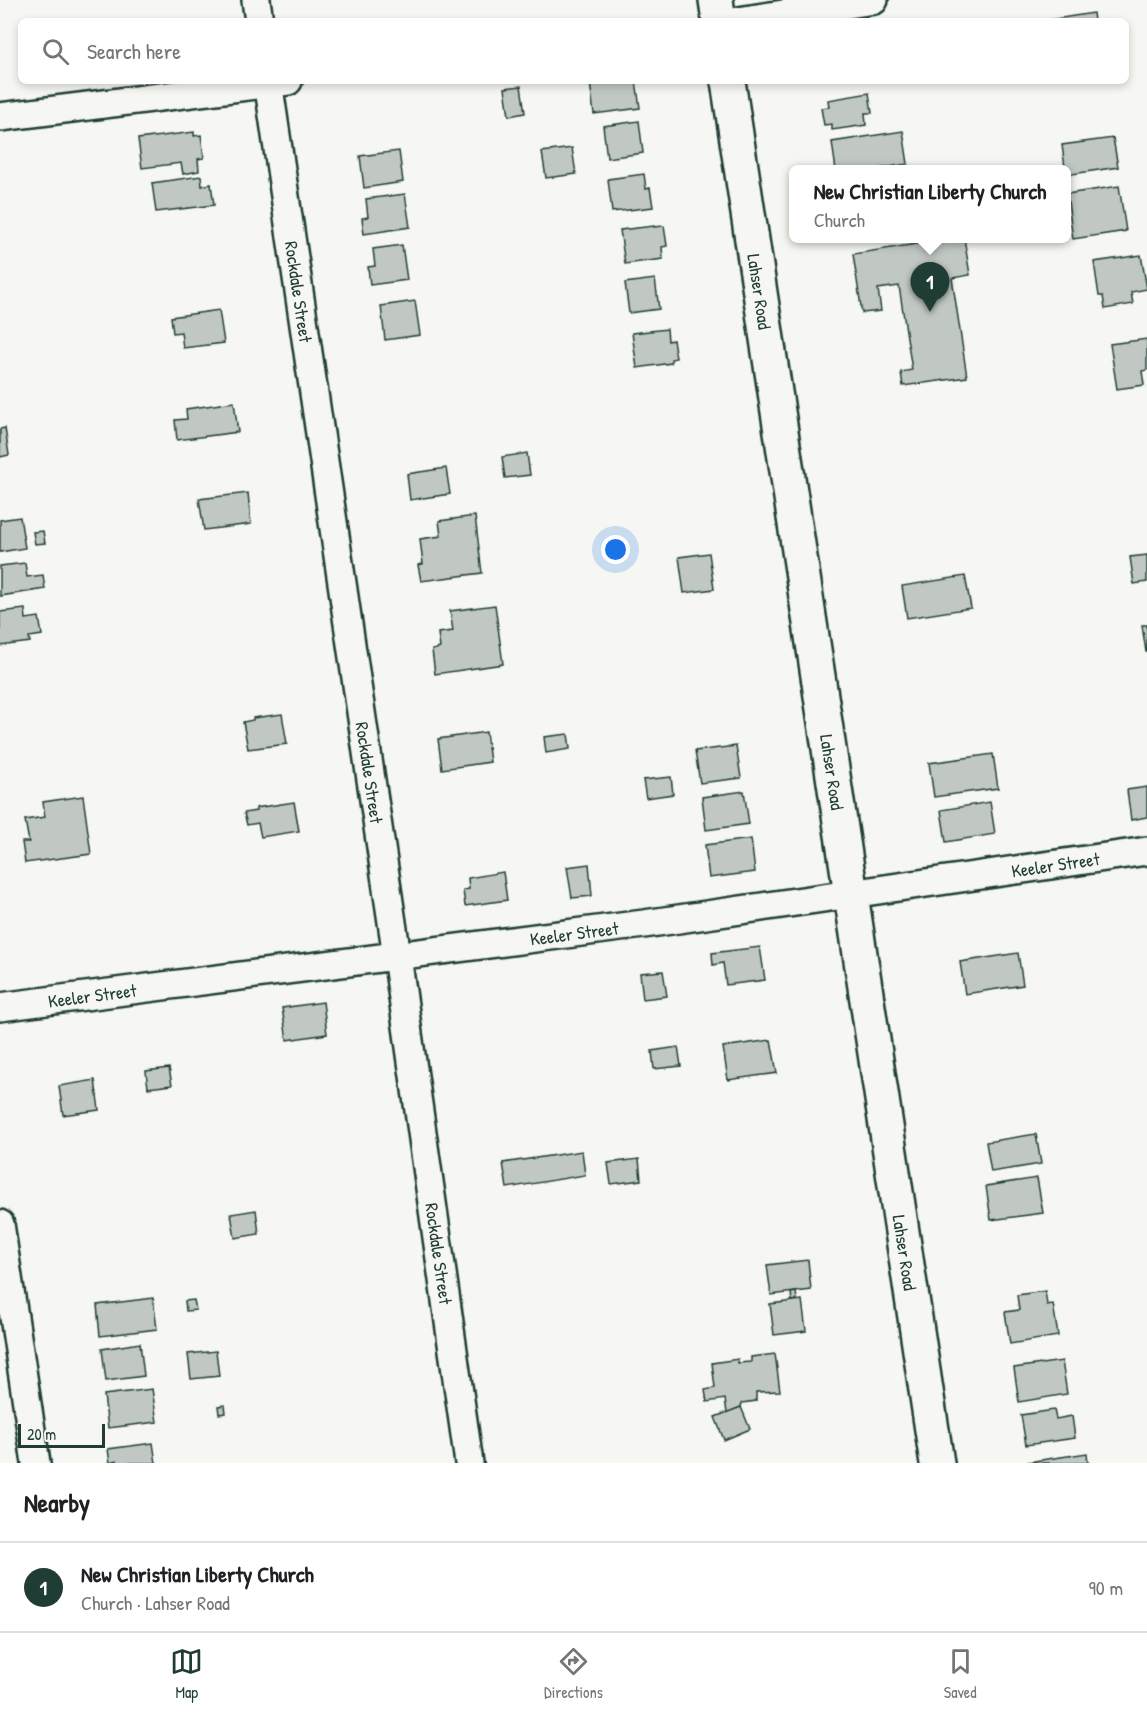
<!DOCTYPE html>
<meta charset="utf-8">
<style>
:root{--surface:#fff;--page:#f6f6f6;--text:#202124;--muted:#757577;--line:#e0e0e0;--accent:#1f3d34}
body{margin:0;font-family:"Patrick Hand",sans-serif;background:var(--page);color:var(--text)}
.scale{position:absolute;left:18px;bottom:15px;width:87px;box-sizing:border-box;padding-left:6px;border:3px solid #1f3d34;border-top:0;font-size:16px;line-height:21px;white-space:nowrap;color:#1f3d34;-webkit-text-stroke:4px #f6f6f2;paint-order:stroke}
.you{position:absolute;left:616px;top:550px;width:21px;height:21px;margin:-15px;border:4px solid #fff;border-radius:50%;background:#1a73e8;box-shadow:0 0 0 9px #1a73e833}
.badge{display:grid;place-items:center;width:39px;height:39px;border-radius:50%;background:var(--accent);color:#fff;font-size:20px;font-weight:700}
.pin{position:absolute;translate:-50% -50px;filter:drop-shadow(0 2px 3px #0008)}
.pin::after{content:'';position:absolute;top:32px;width:21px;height:18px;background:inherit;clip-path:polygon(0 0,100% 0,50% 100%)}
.popup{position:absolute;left:789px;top:165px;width:282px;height:78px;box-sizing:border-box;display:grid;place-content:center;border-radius:9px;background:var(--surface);filter:drop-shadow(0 2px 4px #0005);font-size:20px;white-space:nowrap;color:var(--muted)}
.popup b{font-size:22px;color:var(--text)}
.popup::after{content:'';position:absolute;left:50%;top:100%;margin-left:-12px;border:12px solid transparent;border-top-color:var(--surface)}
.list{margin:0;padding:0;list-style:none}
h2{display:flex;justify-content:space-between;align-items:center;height:78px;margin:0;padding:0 24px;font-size:26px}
h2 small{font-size:20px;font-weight:400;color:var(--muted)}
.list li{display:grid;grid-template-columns:39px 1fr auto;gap:18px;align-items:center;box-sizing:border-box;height:90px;padding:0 24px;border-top:2px solid var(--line)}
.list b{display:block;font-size:22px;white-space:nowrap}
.list p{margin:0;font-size:20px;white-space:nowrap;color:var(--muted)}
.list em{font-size:20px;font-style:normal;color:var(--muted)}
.icon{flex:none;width:33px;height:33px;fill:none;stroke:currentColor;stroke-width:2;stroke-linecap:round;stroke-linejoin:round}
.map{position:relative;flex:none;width:1147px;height:1463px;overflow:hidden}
.search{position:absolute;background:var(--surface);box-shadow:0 3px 9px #0003;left:18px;right:18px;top:18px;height:66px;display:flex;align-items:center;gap:15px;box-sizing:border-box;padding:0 21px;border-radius:9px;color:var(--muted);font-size:22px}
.sheet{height:168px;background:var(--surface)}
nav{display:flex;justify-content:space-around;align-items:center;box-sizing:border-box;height:84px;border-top:2px solid var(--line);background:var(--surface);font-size:16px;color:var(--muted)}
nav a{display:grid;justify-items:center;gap:3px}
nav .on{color:var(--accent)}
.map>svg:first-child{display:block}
.building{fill:#c1c8c3;stroke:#1f3d34;stroke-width:1.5}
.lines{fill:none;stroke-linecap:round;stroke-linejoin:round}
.minor-casing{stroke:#1f3d34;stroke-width:32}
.secondary-casing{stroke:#1f3d34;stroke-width:38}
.minor{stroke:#f6f6f2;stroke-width:27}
.secondary{stroke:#f6f6f2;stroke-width:33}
.labels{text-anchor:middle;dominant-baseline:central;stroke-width:4.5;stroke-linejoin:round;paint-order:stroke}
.street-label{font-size:18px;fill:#1f3d34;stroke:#f6f6f2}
</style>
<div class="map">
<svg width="1147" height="1463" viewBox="0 0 1147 1463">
<rect width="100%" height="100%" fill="#f6f6f2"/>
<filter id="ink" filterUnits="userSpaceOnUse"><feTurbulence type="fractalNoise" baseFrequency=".0167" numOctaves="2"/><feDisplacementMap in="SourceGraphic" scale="12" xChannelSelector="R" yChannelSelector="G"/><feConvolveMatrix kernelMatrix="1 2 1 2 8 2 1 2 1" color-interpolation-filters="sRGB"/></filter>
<g filter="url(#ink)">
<g class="building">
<polygon points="1093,13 1094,21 1042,21"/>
<polygon points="596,81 636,81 640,108 594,114 590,82"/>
<polygon points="521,86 525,113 509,116 505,88"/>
<polygon points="869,93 872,113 865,113 866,125 832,130 832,124 824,125 821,108 829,107 828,100"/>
<polygon points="639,121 643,153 607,158 603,126"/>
<polygon points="903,131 908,164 870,170 836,170 832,142"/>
<polygon points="194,132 194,136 201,135 204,158 198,159 199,171 183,174 181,163 142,168 138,139"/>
<polygon points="1113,138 1118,167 1066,175 1062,145"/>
<polygon points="572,148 576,174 546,178 542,152"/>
<polygon points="399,151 403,182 364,188 360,156"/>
<polygon points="644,174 646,189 650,188 653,207 612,212 608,179"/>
<polygon points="201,176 202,186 211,184 214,205 156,212 152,183"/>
<polygon points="1119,186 1126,231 1073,239 1067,194"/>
<polygon points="405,194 410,227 364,234 362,218 368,217 366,199"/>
<polygon points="654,226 654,227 664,226 667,246 662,247 663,259 625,264 620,230"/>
<polygon points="954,238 964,238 970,275 952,278 967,377 903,386 901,372 912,370 899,286 878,289 881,311 862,313 853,254"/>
<polygon points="402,245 407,280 370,285 368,267 375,266 373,249"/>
<polygon points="1141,255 1147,289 1131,292 1133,304 1105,309 1103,296 1099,296 1094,262"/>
<polygon points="655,279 659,309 629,313 625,283"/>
<polygon points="415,301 420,335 385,340 381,306"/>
<polygon points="219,310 224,343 183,348 181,332 173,333 171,317"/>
<polygon points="667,329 668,341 673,340 676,358 671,359 671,363 637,368 632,333"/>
<polygon points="1147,339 1147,370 1142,371 1144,385 1117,389 1110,344"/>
<polygon points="234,402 238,432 177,440 175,420 187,419 186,409"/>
<polygon points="5,428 9,455 0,457 0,429"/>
<polygon points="527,453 530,475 505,478 502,457"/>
<polygon points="446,468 450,494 410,500 407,474"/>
<polygon points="248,493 251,524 204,530 199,499"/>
<polygon points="475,516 482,573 421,581 418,565 423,564 420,539 441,536 439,521"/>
<polygon points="20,517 25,548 0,552 0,520"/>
<polygon points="43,531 45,543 35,544 33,532"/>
<polygon points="709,553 714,589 684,593 679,557"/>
<polygon points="1147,555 1147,582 1134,584 1130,557"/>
<polygon points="25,563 27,577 43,575 45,589 0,596 0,566"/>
<polygon points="965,576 971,608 907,618 902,586"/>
<polygon points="495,605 503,664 435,674 432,650 440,648 438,633 453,631 450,611"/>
<polygon points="25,609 26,619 39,617 42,635 29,637 30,642 0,646 0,612"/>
<polygon points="1142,625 1147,625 1147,652 1146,652"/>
<polygon points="282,714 287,744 248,749 243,722 253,720 253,718"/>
<polygon points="486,732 490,762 442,769 438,739"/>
<polygon points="568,734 570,749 546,753 544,737"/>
<polygon points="736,746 741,778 700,783 695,751"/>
<polygon points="993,754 998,788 934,797 929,763"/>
<polygon points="671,777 673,794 646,798 643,780"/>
<polygon points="1147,787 1147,817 1131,820 1127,790"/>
<polygon points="744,791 749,824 706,830 702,797"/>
<polygon points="83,796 91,854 25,863 22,842 29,842 25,820 45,817 43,802"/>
<polygon points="294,802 299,831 261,837 258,823 247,825 244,813 256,811 256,808"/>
<polygon points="990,802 995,834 946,842 941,810"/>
<polygon points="751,839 755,872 709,878 705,845"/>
<polygon points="589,864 592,896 572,898 567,867"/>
<polygon points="503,872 507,900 465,906 463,890 469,889 468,878"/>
<polygon points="760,947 765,980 726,985 723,963 713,965 712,953"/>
<polygon points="1018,953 1023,985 965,994 960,962"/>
<polygon points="663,971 667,996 643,999 640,973"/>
<polygon points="323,1002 327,1034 287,1040 282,1008"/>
<polygon points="771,1040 777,1073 728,1080 723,1047"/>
<polygon points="678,1047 681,1066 654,1069 652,1051"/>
<polygon points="169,1068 172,1085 148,1088 146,1071"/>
<polygon points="95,1080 99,1110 63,1115 59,1086"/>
<polygon points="1036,1134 1041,1164 991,1172 986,1142"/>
<polygon points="582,1151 585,1175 507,1188 503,1163"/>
<polygon points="639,1159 641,1180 611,1184 608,1163"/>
<polygon points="1037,1178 1043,1213 991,1220 986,1186"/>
<polygon points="256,1210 259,1234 235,1238 231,1214"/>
<polygon points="808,1260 811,1290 771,1295 767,1265"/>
<polygon points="1045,1291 1047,1305 1053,1304 1058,1336 1010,1344 1005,1312 1019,1310 1017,1295"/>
<polygon points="796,1292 797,1300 792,1301 791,1293"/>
<polygon points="153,1298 157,1329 100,1336 97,1305"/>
<polygon points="194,1300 196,1310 186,1311 185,1301"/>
<polygon points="802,1300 806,1331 774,1335 770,1304"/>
<polygon points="140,1343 144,1376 106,1381 102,1349"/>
<polygon points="216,1351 219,1376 191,1379 188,1354"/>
<polygon points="775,1354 780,1391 756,1392 756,1401 742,1403 741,1407 727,1413 725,1399 707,1402 705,1390 715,1388 712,1363 738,1359 738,1363 751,1362 751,1357"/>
<polygon points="1062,1361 1067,1394 1019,1402 1014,1368"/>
<polygon points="152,1389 157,1422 108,1428 104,1395"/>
<polygon points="225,1405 226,1413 219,1414 218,1406"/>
<polygon points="741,1407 750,1429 724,1440 715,1417"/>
<polygon points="1054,1410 1056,1419 1072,1416 1075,1438 1026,1445 1021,1415"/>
<polygon points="153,1443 156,1463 118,1463 117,1461 110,1463 108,1449"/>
<polygon points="1087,1453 1088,1463 1028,1463 1028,1462"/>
</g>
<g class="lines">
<g class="minor-casing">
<g id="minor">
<polyline points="256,0 259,21"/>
<polyline points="738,21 874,0"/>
<path id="s1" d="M268,81L397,956L469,1463"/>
<polyline points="0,117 288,81"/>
<path id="s2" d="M0,1007L644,924L1147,851"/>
<polyline points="0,1224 36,1463"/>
</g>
</g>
<g class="secondary-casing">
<g id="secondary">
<polyline points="716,0 719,21"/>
<path id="s3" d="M728,81L937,1463"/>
</g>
</g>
<use href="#minor" class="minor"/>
<use href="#secondary" class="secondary"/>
</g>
</g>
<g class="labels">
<g class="street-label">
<text stroke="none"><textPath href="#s1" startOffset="213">Rockdale Street</textPath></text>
<text stroke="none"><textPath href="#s3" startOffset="213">Lahser Road</textPath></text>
<text stroke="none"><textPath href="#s1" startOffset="699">Rockdale Street</textPath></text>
<text stroke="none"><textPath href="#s3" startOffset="699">Lahser Road</textPath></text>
<text stroke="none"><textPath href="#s2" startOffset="1065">Keeler Street</textPath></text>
<text stroke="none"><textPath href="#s2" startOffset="579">Keeler Street</textPath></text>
<text stroke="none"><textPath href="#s2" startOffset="93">Keeler Street</textPath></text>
<text stroke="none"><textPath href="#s3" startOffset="1185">Lahser Road</textPath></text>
<text stroke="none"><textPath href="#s1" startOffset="1185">Rockdale Street</textPath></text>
</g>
</g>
</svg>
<div class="scale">20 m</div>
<div class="you"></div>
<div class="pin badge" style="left:930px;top:312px">1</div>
<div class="popup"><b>New Christian Liberty Church</b>Church</div>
<div class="search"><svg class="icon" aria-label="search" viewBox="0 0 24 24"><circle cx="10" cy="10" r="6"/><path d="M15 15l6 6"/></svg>Search here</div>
</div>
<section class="sheet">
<h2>Nearby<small></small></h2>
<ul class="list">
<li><span class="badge">1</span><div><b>New Christian Liberty Church</b><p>Church · Lahser Road</p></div><em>90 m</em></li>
</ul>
</section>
<nav>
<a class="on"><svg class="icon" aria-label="map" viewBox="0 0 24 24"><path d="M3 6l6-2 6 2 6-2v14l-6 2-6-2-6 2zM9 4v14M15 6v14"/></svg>Map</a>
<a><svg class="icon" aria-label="directions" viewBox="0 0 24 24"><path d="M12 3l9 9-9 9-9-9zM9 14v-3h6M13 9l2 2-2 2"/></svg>Directions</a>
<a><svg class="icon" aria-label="saved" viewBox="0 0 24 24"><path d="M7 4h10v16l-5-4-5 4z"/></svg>Saved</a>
</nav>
